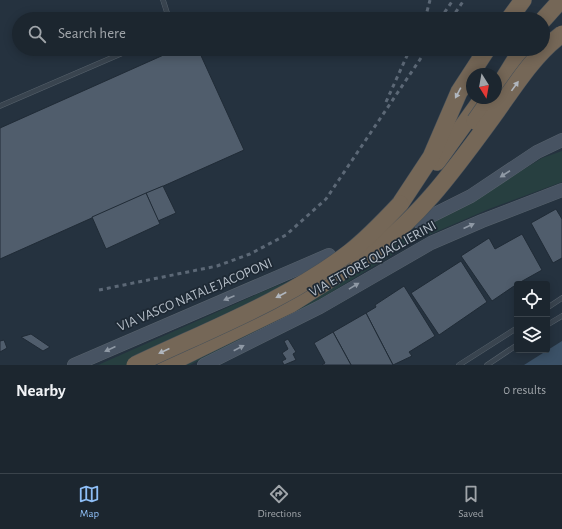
<!DOCTYPE html>
<style>
:root{--surface:#1c262f;--page:#252e37;--text:#f1f3f6;--muted:#a0a5aa;--line:#3a434b;--accent:#8ebef6}
body{margin:0;font-family:"Alegreya Sans",sans-serif;background:var(--page);color:var(--text)}
.controls{position:absolute;right:12px;bottom:12px;display:grid;overflow:hidden;border-radius:4px;box-shadow:0 2px 10px #0003}
.controls button{width:36px;height:36px;display:grid;place-items:center;padding:0;border:0;border-bottom:1px solid var(--line);background:var(--surface);color:var(--text);font:20px sans-serif}
.compass{position:absolute;left:466px;top:68px;width:36px;height:36px;border-radius:50%;background:var(--surface);box-shadow:0 2px 10px #0003;rotate:169deg}
.list{margin:0;padding:0;list-style:none}
h2{display:flex;justify-content:space-between;align-items:center;height:52px;margin:0;padding:0 16px;font-size:17px}
h2 small{font-size:13px;font-weight:400;color:var(--muted)}
.icon{flex:none;width:22px;height:22px;fill:none;stroke:currentColor;stroke-width:2;stroke-linecap:round;stroke-linejoin:round}
.map{position:relative;flex:none;width:562px;height:365px;overflow:hidden}
.search{position:absolute;background:var(--surface);box-shadow:0 2px 10px #0003;left:12px;right:12px;top:12px;height:44px;display:flex;align-items:center;gap:10px;box-sizing:border-box;padding:0 14px;border-radius:22px;color:var(--muted);font-size:15px}
.sheet{height:108px;background:var(--surface)}
nav{display:flex;justify-content:space-around;align-items:center;box-sizing:border-box;height:56px;border-top:1px solid var(--line);background:var(--surface);font-size:11px;color:var(--muted)}
nav a{display:grid;justify-items:center;gap:2px}
nav .on{color:var(--accent)}
.map>svg:first-child{display:block}
.green{fill:#273f40}
.water{fill:#3b5167}
.building{fill:#505d6c;stroke:#202b36}
.lines{fill:none;stroke-linecap:round;stroke-linejoin:round}
.lane-casing{stroke:#57626c;stroke-width:5.5}
.secondary-casing{stroke:#57626c;stroke-width:14}
.highway-casing{stroke:#444f59;stroke-width:18}
.lane{stroke:#39444f;stroke-width:4.5}
.secondary{stroke:#475362;stroke-width:13}
.highway{stroke:#756757;stroke-width:17}
.rail{stroke:#5c6876;stroke-width:3;stroke-dasharray:4 4;stroke-linecap:butt}
.highway-bridge-casing{stroke:#444f59;stroke-width:18;stroke-linecap:butt}
.highway-bridge{stroke:#756757;stroke-width:17}
.oneway{fill:#b0b6be}
.oneway2{fill:#8f99a5}
.labels{text-anchor:middle;dominant-baseline:central;stroke-width:3.5;stroke-linejoin:round;paint-order:stroke}
.street-label{font-size:14px;fill:#b6bfc9;stroke:#1e2934}
</style>
<div class="map">
<svg width="562" height="365" viewBox="0 0 562 365">
<rect width="100%" height="100%" fill="#25323f"/>
<polygon class="green" points="562,151 562,182 489,209 415,241 312,304 190,365 98,365 262,292 425,224 482,195 542,158"/>
<polygon class="water" points="562,341 562,365 524,365"/>
<g class="building">
<polygon points="177,49 198,49 244,150 0,259 0,128"/>
<polygon points="163,186 176,213 158,221 146,193"/>
<polygon points="146,193 160,224 106,249 92,217"/>
<polygon points="556,209 562,219 562,258 553,263 531,223"/>
<polygon points="522,234 542,270 517,284 492,301 461,256 489,238 495,249"/>
<polygon points="461,261 487,302 439,335 411,293"/>
<polygon points="404,286 435,336 409,352 412,356 393,365 366,313 376,307 375,305"/>
<polygon points="366,313 393,365 351,365 333,332"/>
<polygon points="333,332 351,365 322,365 325,363 314,343"/>
<polygon points="31,334 50,347 43,351 21,337"/>
<polygon points="288,339 296,352 293,354 296,360 284,365 282,361 286,359 282,353 288,349 284,341"/>
<polygon points="4,340 7,348 0,352 0,341"/>
</g>
<g class="lines">
<g class="lane-casing">
<g id="lane">
<polyline points="163,0 169,19"/>
<polyline points="0,106 132,49"/>
<polyline points="547,308 562,298"/>
<polyline points="547,325 562,316"/>
<polyline points="459,365 517,328"/>
<polyline points="487,365 517,345"/>
</g>
</g>
<g class="secondary-casing">
<g id="secondary">
<polyline points="419,222 471,196 537,152 562,140"/>
<polyline points="74,365 329,255"/>
<polyline points="204,365 320,307 431,243 482,221 562,190"/>
</g>
</g>
<g class="highway-casing">
<g id="highway">
<polyline points="509,19 523,0"/>
<polyline points="543,20 561,0"/>
<polyline points="496,91 522,49"/>
<polyline points="437,162 480,102"/>
<polyline points="400,204 431,157 459,92 487,49"/>
<polyline points="166,365 291,304 359,261"/>
</g>
</g>
<use href="#lane" class="lane"/>
<use href="#secondary" class="secondary"/>
<use href="#highway" class="highway"/>
<g class="rail">
<polyline points="425,19 430,0"/>
<polyline points="440,19 453,0"/>
<polyline points="451,19 464,0"/>
<polyline points="386,102 410,49"/>
<polyline points="99,290 217,266 250,254 286,235 326,199 427,49"/>
</g>
<g class="highway-bridge-casing">
<g id="highway-bridge">
<polyline points="475,121 491,98"/>
<path d="M359,261C417,223 457,166 497,111C516,84 535,54 562,34"/>
<path d="M135,365C206,331 288,300 350,252C368,238 384,221 400,204"/>
</g>
</g>
<use href="#highway-bridge" class="highway-bridge"/>
</g>
<defs><path id="oneway-solid" d="M-6-.8H1V-3.2L6.5 0L1 3.2V.8H-6Z"/></defs>
<g class="oneway">
<use href="#oneway-solid" transform="translate(515 86) rotate(-54)"/>
<use href="#oneway-solid" transform="translate(458 93) rotate(118)"/>
<use href="#oneway-solid" transform="translate(281 295) rotate(152)"/>
<use href="#oneway-solid" transform="translate(164 351) rotate(155)"/>
</g>
<g class="oneway2">
<use href="#oneway-solid" transform="translate(505 174) rotate(147)"/>
<use href="#oneway-solid" transform="translate(469 226) rotate(-24)"/>
<use href="#oneway-solid" transform="translate(354 286) rotate(-31)"/>
<use href="#oneway-solid" transform="translate(229 298) rotate(157)"/>
<use href="#oneway-solid" transform="translate(239 348) rotate(-27)"/>
<use href="#oneway-solid" transform="translate(110 349) rotate(156)"/>
</g>
<g class="labels">
<g class="street-label">
<text transform="translate(373 259) rotate(-29)">VIA ETTORE QUAGLIERINI</text>
<text transform="translate(195 295) rotate(-23)">VIA VASCO NATALE JACOPONI</text>
</g>
</g>
</svg>
<div class="controls">
<button><svg class="icon" aria-label="locate" viewBox="0 0 24 24"><circle cx="12" cy="12" r="6"/><path d="M12 2v4M12 18v4M2 12h4M18 12h4"/></svg></button>
<button><svg class="icon" aria-label="layers" viewBox="0 0 24 24"><path d="M12 4l9 5-9 5-9-5zM3 14l9 5 9-5"/></svg></button>
</div>
<svg class="compass" viewBox="-18 -18 36 36"><path d="M0-13l5 13h-10z" fill="#e53935"/><path d="M0 13l5-13h-10z" fill="#a0a5aa"/></svg>
<div class="search"><svg class="icon" aria-label="search" viewBox="0 0 24 24"><circle cx="10" cy="10" r="6"/><path d="M15 15l6 6"/></svg>Search here</div>
</div>
<section class="sheet">
<h2>Nearby<small>0 results</small></h2>
<ul class="list">
</ul>
</section>
<nav>
<a class="on"><svg class="icon" aria-label="map" viewBox="0 0 24 24"><path d="M3 6l6-2 6 2 6-2v14l-6 2-6-2-6 2zM9 4v14M15 6v14"/></svg>Map</a>
<a><svg class="icon" aria-label="directions" viewBox="0 0 24 24"><path d="M12 3l9 9-9 9-9-9zM9 14v-3h6M13 9l2 2-2 2"/></svg>Directions</a>
<a><svg class="icon" aria-label="saved" viewBox="0 0 24 24"><path d="M7 4h10v16l-5-4-5 4z"/></svg>Saved</a>
</nav>
